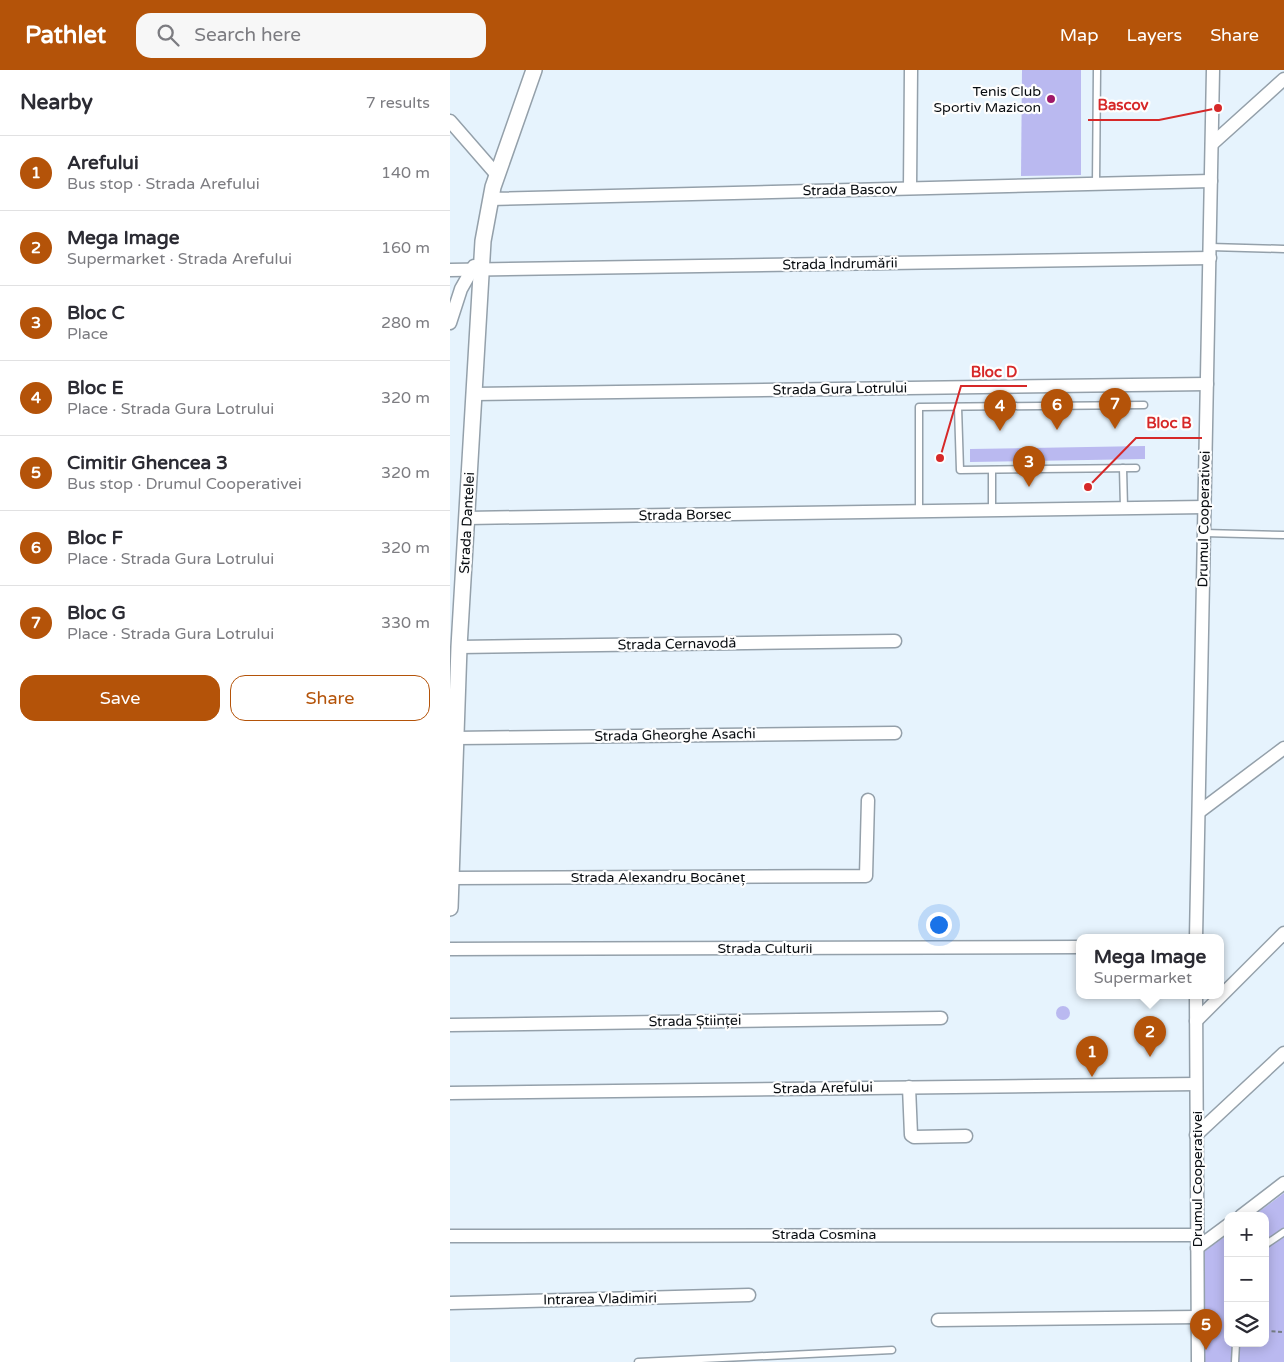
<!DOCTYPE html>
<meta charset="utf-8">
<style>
:root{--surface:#fff;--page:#f7f7f7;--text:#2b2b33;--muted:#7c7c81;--line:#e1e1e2;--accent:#b45309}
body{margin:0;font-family:"Varela Round",sans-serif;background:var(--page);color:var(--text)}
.controls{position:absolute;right:15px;bottom:15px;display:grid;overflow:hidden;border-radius:10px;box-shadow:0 2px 12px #0003}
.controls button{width:45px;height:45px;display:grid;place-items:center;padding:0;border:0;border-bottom:1px solid var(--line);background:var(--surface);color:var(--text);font:25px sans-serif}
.you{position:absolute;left:488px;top:854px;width:18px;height:18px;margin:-12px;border:4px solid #fff;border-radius:50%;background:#1a73e8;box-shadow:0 0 0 8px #1a73e833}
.badge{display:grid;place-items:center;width:32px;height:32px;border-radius:50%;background:var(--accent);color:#fff;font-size:16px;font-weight:700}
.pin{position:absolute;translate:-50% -41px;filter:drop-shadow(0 1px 2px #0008)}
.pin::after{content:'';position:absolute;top:26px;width:18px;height:15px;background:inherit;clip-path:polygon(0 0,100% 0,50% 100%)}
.popup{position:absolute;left:626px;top:864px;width:148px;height:65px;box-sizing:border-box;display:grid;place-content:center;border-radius:10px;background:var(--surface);filter:drop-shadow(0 1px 4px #0005);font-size:16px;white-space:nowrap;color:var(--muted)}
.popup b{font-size:19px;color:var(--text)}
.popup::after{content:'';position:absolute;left:50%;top:100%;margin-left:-10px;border:10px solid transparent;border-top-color:var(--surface)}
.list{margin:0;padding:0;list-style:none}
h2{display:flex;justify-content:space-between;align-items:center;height:65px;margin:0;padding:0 20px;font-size:21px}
h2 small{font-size:16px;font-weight:400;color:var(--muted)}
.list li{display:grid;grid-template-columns:32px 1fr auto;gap:15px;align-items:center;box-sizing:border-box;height:75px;padding:0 20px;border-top:1px solid var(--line)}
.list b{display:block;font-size:19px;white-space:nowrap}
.list p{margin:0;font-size:16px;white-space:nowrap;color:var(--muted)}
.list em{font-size:16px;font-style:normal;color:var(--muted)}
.actions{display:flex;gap:10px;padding:15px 20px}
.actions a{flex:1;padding:11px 0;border:1px solid var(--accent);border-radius:15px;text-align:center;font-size:18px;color:var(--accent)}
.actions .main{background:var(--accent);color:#fff}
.icon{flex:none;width:28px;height:28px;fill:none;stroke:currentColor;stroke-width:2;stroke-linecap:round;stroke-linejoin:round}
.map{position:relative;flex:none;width:834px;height:1292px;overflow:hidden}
header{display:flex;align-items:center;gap:30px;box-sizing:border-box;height:70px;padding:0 25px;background:var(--accent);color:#fff}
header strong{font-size:24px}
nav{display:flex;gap:28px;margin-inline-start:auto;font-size:18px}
.search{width:350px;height:45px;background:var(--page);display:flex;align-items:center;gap:12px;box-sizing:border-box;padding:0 18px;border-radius:15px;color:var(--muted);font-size:19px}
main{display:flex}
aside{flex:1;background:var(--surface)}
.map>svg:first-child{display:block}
.green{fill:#bab9f0}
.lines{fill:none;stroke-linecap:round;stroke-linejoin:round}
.service-casing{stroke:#94a0aa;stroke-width:9}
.minor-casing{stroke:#94a0aa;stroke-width:15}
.tertiary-casing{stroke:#94a0aa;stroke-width:18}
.path{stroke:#777f86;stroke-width:2;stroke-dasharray:4 2.5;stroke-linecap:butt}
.service{stroke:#fff;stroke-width:6}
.minor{stroke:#fff;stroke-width:12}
.tertiary{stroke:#fff;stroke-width:15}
.poi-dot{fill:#9f1968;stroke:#fefefe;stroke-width:2}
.labels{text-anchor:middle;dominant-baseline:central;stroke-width:4.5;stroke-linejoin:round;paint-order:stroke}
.poi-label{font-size:14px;fill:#080c10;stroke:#fefefe;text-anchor:end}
.street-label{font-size:14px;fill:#080c10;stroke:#fefefe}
.leader{fill:none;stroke:#d62828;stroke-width:2}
.callout-dot{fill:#d62828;stroke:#fefefe;stroke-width:2}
.callout-label{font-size:15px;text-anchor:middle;font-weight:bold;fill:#d62828;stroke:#fefefe;stroke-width:4.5;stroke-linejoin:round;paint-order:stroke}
</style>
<header>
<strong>Pathlet</strong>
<div class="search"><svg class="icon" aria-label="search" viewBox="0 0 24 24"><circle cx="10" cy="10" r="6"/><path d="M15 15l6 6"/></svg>Search here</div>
<nav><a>Map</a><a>Layers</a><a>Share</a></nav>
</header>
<main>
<aside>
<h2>Nearby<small>7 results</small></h2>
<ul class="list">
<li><span class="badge">1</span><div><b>Arefului</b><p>Bus stop · Strada Arefului</p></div><em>140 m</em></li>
<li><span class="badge">2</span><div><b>Mega Image</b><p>Supermarket · Strada Arefului</p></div><em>160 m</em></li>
<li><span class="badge">3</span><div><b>Bloc C</b><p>Place</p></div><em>280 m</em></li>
<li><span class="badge">4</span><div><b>Bloc E</b><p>Place · Strada Gura Lotrului</p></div><em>320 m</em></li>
<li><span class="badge">5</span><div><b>Cimitir Ghencea 3</b><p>Bus stop · Drumul Cooperativei</p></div><em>320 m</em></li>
<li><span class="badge">6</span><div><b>Bloc F</b><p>Place · Strada Gura Lotrului</p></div><em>320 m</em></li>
<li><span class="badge">7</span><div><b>Bloc G</b><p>Place · Strada Gura Lotrului</p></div><em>330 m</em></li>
</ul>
<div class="actions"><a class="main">Save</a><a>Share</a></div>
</aside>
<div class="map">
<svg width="834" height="1292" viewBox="0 0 834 1292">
<rect width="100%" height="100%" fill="#e6f3fd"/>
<g class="green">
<polygon points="572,0 631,0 631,105 571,106"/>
<polygon points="695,376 695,389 520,392 520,379"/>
<circle cx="613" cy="943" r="7"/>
<polygon points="834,1123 834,1292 753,1292 751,1184 778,1164 778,1273 815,1273 815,1146 803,1146"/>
</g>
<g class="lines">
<g class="service-casing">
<g id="service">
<polyline points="646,114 647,0"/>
<polyline points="760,177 834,179"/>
<polyline points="508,337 510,400 686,398"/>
<polyline points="673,398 674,438"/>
<polyline points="542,400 542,440"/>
<polyline points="469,441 469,337 694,335"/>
<polyline points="754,463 834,465"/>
<polyline points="815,1175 834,1162"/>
<polyline points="188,1292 442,1280"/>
<polyline points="785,1292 786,1273"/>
</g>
</g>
<g class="minor-casing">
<g id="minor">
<polyline points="0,51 47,105"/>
<polyline points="762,74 834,9"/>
<polyline points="460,118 461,0"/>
<polyline points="40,129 761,111"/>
<polyline points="0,200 760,188"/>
<polyline points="0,253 11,219 24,196"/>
<polyline points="24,324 757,314"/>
<polyline points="17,448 755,437"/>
<polyline points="9,577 445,571"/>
<polyline points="5,668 445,663"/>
<polyline points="749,742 834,678"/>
<polyline points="1,808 416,806 418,730"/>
<polyline points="746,868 763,0"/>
<polyline points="0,879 630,877"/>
<polyline points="746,926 748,1292"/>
<polyline points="746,951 834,863"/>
<polyline points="0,955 491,948"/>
<polyline points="459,1017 461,1065 464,1067 516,1066"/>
<polyline points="0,1023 746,1014"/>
<polyline points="746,1065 834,983"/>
<polyline points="791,1146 834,1113"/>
<polyline points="0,1166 747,1165"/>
<polyline points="747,1178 778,1155"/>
<polyline points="0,1233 299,1225"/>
<polyline points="488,1250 748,1247"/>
</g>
</g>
<g class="tertiary-casing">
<polyline id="tertiary" points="0,838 9,577 33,171 43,117 84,0"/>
</g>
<polyline class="path" points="815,1261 834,1262"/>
<use href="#service" class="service"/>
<use href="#minor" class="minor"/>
<use href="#tertiary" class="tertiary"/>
</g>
<circle class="poi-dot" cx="601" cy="29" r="5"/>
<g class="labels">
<g class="poi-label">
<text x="591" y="21">Tenis Club<tspan x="591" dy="16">Sportiv Mazicon</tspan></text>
</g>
<g class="street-label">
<text transform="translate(400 120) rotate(-1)">Strada Bascov</text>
<text transform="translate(390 194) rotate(-1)">Strada Îndrumării</text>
<text transform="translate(390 319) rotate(-1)">Strada Gura Lotrului</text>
<text transform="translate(235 445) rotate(-1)">Strada Borsec</text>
<text transform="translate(754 449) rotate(-89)">Drumul Cooperativei</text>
<text transform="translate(17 453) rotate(-87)">Strada Dantelei</text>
<text transform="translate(227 574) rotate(-1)">Strada Cernavodă</text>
<text transform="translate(225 665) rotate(-1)">Strada Gheorghe Asachi</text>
<text x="208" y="807">Strada Alexandru Bocăneț</text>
<text x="315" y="878">Strada Culturii</text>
<text transform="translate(245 951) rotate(-1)">Strada Științei</text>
<text transform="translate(373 1018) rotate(-1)">Strada Arefului</text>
<text transform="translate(747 1109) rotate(-90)">Drumul Cooperativei</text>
<text x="374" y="1164">Strada Cosmina</text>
<text transform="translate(150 1229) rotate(-1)">Intrarea Vladimiri</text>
</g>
</g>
<path class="leader" d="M768 38L709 50H638M490 388L511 316H577M638 417L686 368H752"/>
<g class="callout-dot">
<circle cx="768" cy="38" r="5"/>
<circle cx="490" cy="388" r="5"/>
<circle cx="638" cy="417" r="5"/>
</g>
<g class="callout-label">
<text x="673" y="40">Bascov</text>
<text x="544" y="307">Bloc D</text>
<text x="719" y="358">Bloc B</text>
</g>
</svg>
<div class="controls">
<button>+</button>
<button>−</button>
<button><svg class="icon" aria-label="layers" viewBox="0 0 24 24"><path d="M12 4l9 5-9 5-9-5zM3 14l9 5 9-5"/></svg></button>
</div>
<div class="you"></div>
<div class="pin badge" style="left:642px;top:1007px">1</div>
<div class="pin badge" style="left:700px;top:987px">2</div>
<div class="popup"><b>Mega Image</b>Supermarket</div>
<div class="pin badge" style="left:579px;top:417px">3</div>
<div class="pin badge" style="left:550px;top:361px">4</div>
<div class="pin badge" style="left:756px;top:1280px">5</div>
<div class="pin badge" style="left:607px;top:360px">6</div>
<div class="pin badge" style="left:665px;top:359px">7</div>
</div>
</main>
